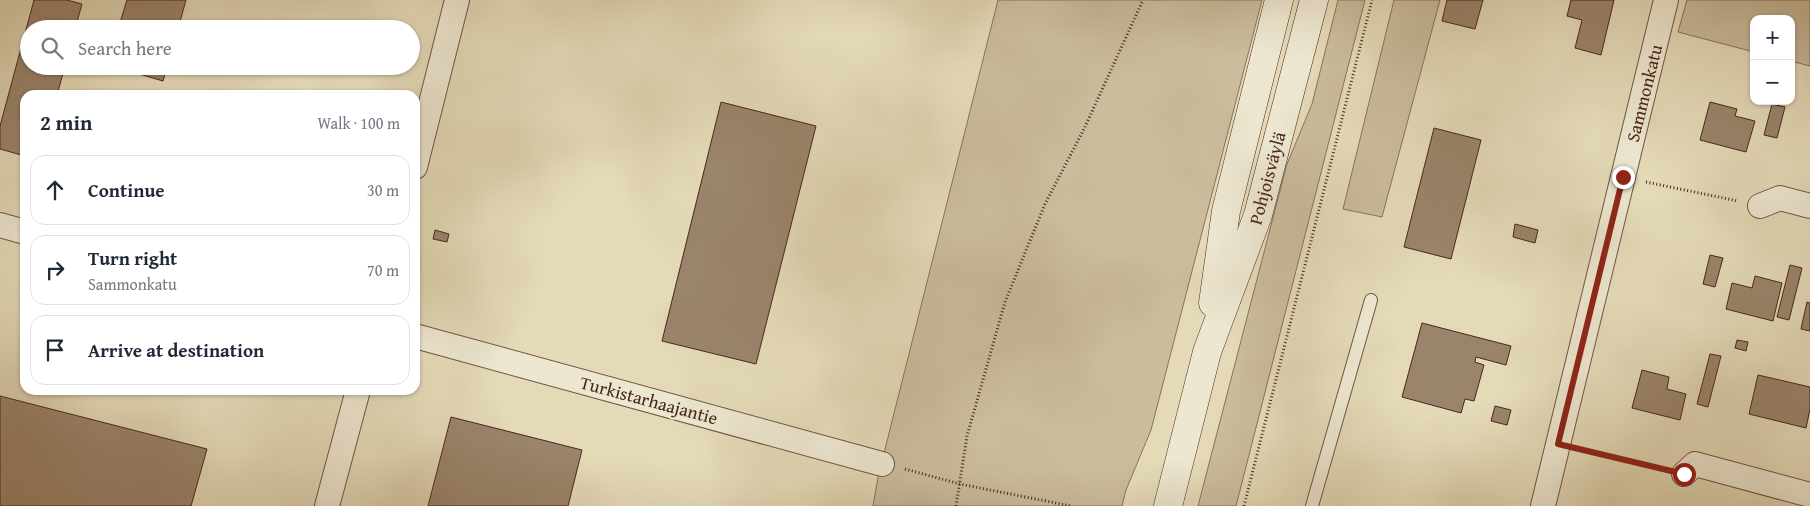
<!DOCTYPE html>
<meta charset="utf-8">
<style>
:root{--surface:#fff;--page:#f2f2f3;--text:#1f2937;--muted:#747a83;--line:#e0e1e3}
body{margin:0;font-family:"Gentium Book Plus",serif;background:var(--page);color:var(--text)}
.controls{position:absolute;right:15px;top:15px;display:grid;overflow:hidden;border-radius:10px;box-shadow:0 1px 4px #0004}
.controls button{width:45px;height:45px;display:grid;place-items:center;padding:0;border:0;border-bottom:1px solid var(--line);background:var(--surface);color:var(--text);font:25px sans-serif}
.stop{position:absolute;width:15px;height:15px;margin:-11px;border:4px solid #8f2418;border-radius:50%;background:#fff}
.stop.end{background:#8f2418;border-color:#fff;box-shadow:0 1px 5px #0008}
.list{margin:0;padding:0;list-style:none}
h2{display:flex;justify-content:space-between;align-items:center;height:65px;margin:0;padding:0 20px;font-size:21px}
h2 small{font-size:16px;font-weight:400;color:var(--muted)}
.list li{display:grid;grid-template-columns:32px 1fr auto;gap:15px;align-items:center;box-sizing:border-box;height:70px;margin:0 10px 10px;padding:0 10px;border:1px solid var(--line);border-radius:15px}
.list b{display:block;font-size:19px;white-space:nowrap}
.list p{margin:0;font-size:16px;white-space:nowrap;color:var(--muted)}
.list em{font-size:16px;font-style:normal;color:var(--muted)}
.icon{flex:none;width:28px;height:28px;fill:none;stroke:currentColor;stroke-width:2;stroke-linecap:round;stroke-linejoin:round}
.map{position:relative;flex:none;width:1810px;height:506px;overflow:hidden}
.search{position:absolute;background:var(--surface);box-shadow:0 1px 4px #0004;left:20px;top:20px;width:400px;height:55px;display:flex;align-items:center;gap:12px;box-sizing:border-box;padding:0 18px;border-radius:28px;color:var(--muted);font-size:19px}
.panel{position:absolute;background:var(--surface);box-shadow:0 1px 4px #0004;left:20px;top:90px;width:400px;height:305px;border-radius:15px}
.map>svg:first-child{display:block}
.green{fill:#cabc9d;stroke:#8a725c}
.building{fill:#9a846c;stroke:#49271a}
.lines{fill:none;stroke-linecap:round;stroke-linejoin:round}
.service-casing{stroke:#705442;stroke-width:14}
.minor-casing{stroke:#705442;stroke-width:26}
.secondary-casing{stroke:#49271a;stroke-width:29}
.path{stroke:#49271a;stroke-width:3;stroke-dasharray:1 2.5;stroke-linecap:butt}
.service{stroke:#ede7d1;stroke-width:12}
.minor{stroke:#ede7d1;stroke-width:24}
.secondary{stroke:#ede7d1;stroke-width:28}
.route{stroke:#8f2418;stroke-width:6}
.labels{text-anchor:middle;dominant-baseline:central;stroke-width:4.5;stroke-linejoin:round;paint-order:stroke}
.street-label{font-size:18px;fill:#49271a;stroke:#ede7d1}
</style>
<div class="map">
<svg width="1810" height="506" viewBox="0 0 1810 506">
<rect width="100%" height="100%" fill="#e4dab8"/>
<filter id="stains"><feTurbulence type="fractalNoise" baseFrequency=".004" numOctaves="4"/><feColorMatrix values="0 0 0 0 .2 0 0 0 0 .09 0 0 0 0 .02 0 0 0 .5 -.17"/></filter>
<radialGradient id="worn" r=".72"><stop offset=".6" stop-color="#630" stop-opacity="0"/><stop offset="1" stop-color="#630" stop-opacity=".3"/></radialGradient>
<g class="green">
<polygon points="998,0 1262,0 1151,430 1126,490 1122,506 873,506 878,477"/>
<polygon points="1338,0 1365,0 1236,506 1198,506 1287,164 1312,104"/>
<polygon points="1394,0 1440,0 1382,217 1343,209"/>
<polygon points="1687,0 1810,0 1810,66 1791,61 1791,19 1754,19 1754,52 1678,32"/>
</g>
<g class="building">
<polygon points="34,0 67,0 82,4 75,29 29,29 29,66 65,66 57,95 25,95 25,156 0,149 0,126"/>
<polygon points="127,0 186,0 178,29 118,29"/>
<polygon points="1447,0 1483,0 1475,29 1442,21"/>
<polygon points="1571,0 1614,0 1601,55 1575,48 1582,20 1567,16"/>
<polygon points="112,66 167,66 163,81"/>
<polygon points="721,102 816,126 756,364 662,341"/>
<polygon points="1710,102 1737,109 1735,116 1755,121 1746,152 1700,140"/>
<polygon points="1772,104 1785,107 1777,138 1764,135"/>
<polygon points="1434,128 1481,140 1451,259 1404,247"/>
<polygon points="1515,224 1538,230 1535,243 1513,237"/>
<polygon points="435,230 449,234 447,242 433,239"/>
<polygon points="1710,255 1723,258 1715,287 1703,284"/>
<polygon points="1790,265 1802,268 1789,320 1777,317"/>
<polygon points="1755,276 1782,283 1773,321 1726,309 1732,283 1752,288"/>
<polygon points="1807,302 1810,303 1810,331 1801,329"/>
<polygon points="1422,323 1511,346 1506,365 1476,357 1475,362 1484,365 1474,401 1465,399 1461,413 1402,397"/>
<polygon points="1737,340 1748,342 1746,351 1735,348"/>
<polygon points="1710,354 1721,356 1708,407 1697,404"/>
<polygon points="1642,370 1669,377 1667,389 1686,394 1680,420 1632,408"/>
<polygon points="1758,375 1810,387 1810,409 1806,428 1749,414"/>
<polygon points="0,396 207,449 191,506 0,506"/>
<polygon points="1495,406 1511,410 1507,425 1491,421"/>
<polygon points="451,417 582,450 568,506 428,506"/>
</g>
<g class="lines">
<g class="service-casing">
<polyline id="service" points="1312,506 1371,300"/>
</g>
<g class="minor-casing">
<g id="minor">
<polyline points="415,167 457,0"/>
<polyline points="1760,206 1780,198 1810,206"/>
<polyline points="0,225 25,232"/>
<polyline points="415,336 882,464"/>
<polyline points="1684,474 1695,464 1810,495"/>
<polyline points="327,506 358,390"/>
<polyline points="1543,506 1666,0"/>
</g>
</g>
<g class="secondary-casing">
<g id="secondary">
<polyline points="1213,303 1226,211 1279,0"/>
<polyline points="1168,506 1207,352 1258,215 1314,0"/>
</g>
</g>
<g class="path">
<polyline points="1646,182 1738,201"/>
<polyline points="1580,449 1662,469"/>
<polyline points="905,469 960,484 1071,506"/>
<polyline points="956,506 967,436 1005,302 1045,204 1084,129 1143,0"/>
<polyline points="1244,506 1372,0"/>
</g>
<use href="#service" class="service"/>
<use href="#minor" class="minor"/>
<use href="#secondary" class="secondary"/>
</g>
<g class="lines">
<polyline class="route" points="1623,177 1558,444 1684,474"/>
</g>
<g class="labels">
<g class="street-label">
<text transform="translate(1644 93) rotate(-76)">Sammonkatu</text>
<text transform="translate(1267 178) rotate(-75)">Pohjoisväylä</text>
<text transform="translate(649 400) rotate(15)">Turkistarhaajantie</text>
</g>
</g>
<rect width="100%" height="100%" filter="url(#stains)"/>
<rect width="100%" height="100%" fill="url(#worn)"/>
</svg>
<div class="controls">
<button>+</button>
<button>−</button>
</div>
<div class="stop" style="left:1684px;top:474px"></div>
<div class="stop end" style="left:1623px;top:177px"></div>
<div class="search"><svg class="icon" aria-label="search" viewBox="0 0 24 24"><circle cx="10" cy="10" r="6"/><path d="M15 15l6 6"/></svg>Search here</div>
<section class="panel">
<h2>2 min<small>Walk · 100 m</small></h2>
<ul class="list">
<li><svg class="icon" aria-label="ahead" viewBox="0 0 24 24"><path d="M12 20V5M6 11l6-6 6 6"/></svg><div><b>Continue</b></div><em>30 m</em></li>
<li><svg class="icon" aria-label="right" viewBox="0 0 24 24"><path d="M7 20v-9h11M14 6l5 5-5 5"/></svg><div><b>Turn right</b><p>Sammonkatu</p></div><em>70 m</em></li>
<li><svg class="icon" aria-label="arrive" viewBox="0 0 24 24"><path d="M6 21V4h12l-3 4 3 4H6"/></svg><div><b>Arrive at destination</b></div></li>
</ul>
</section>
</div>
